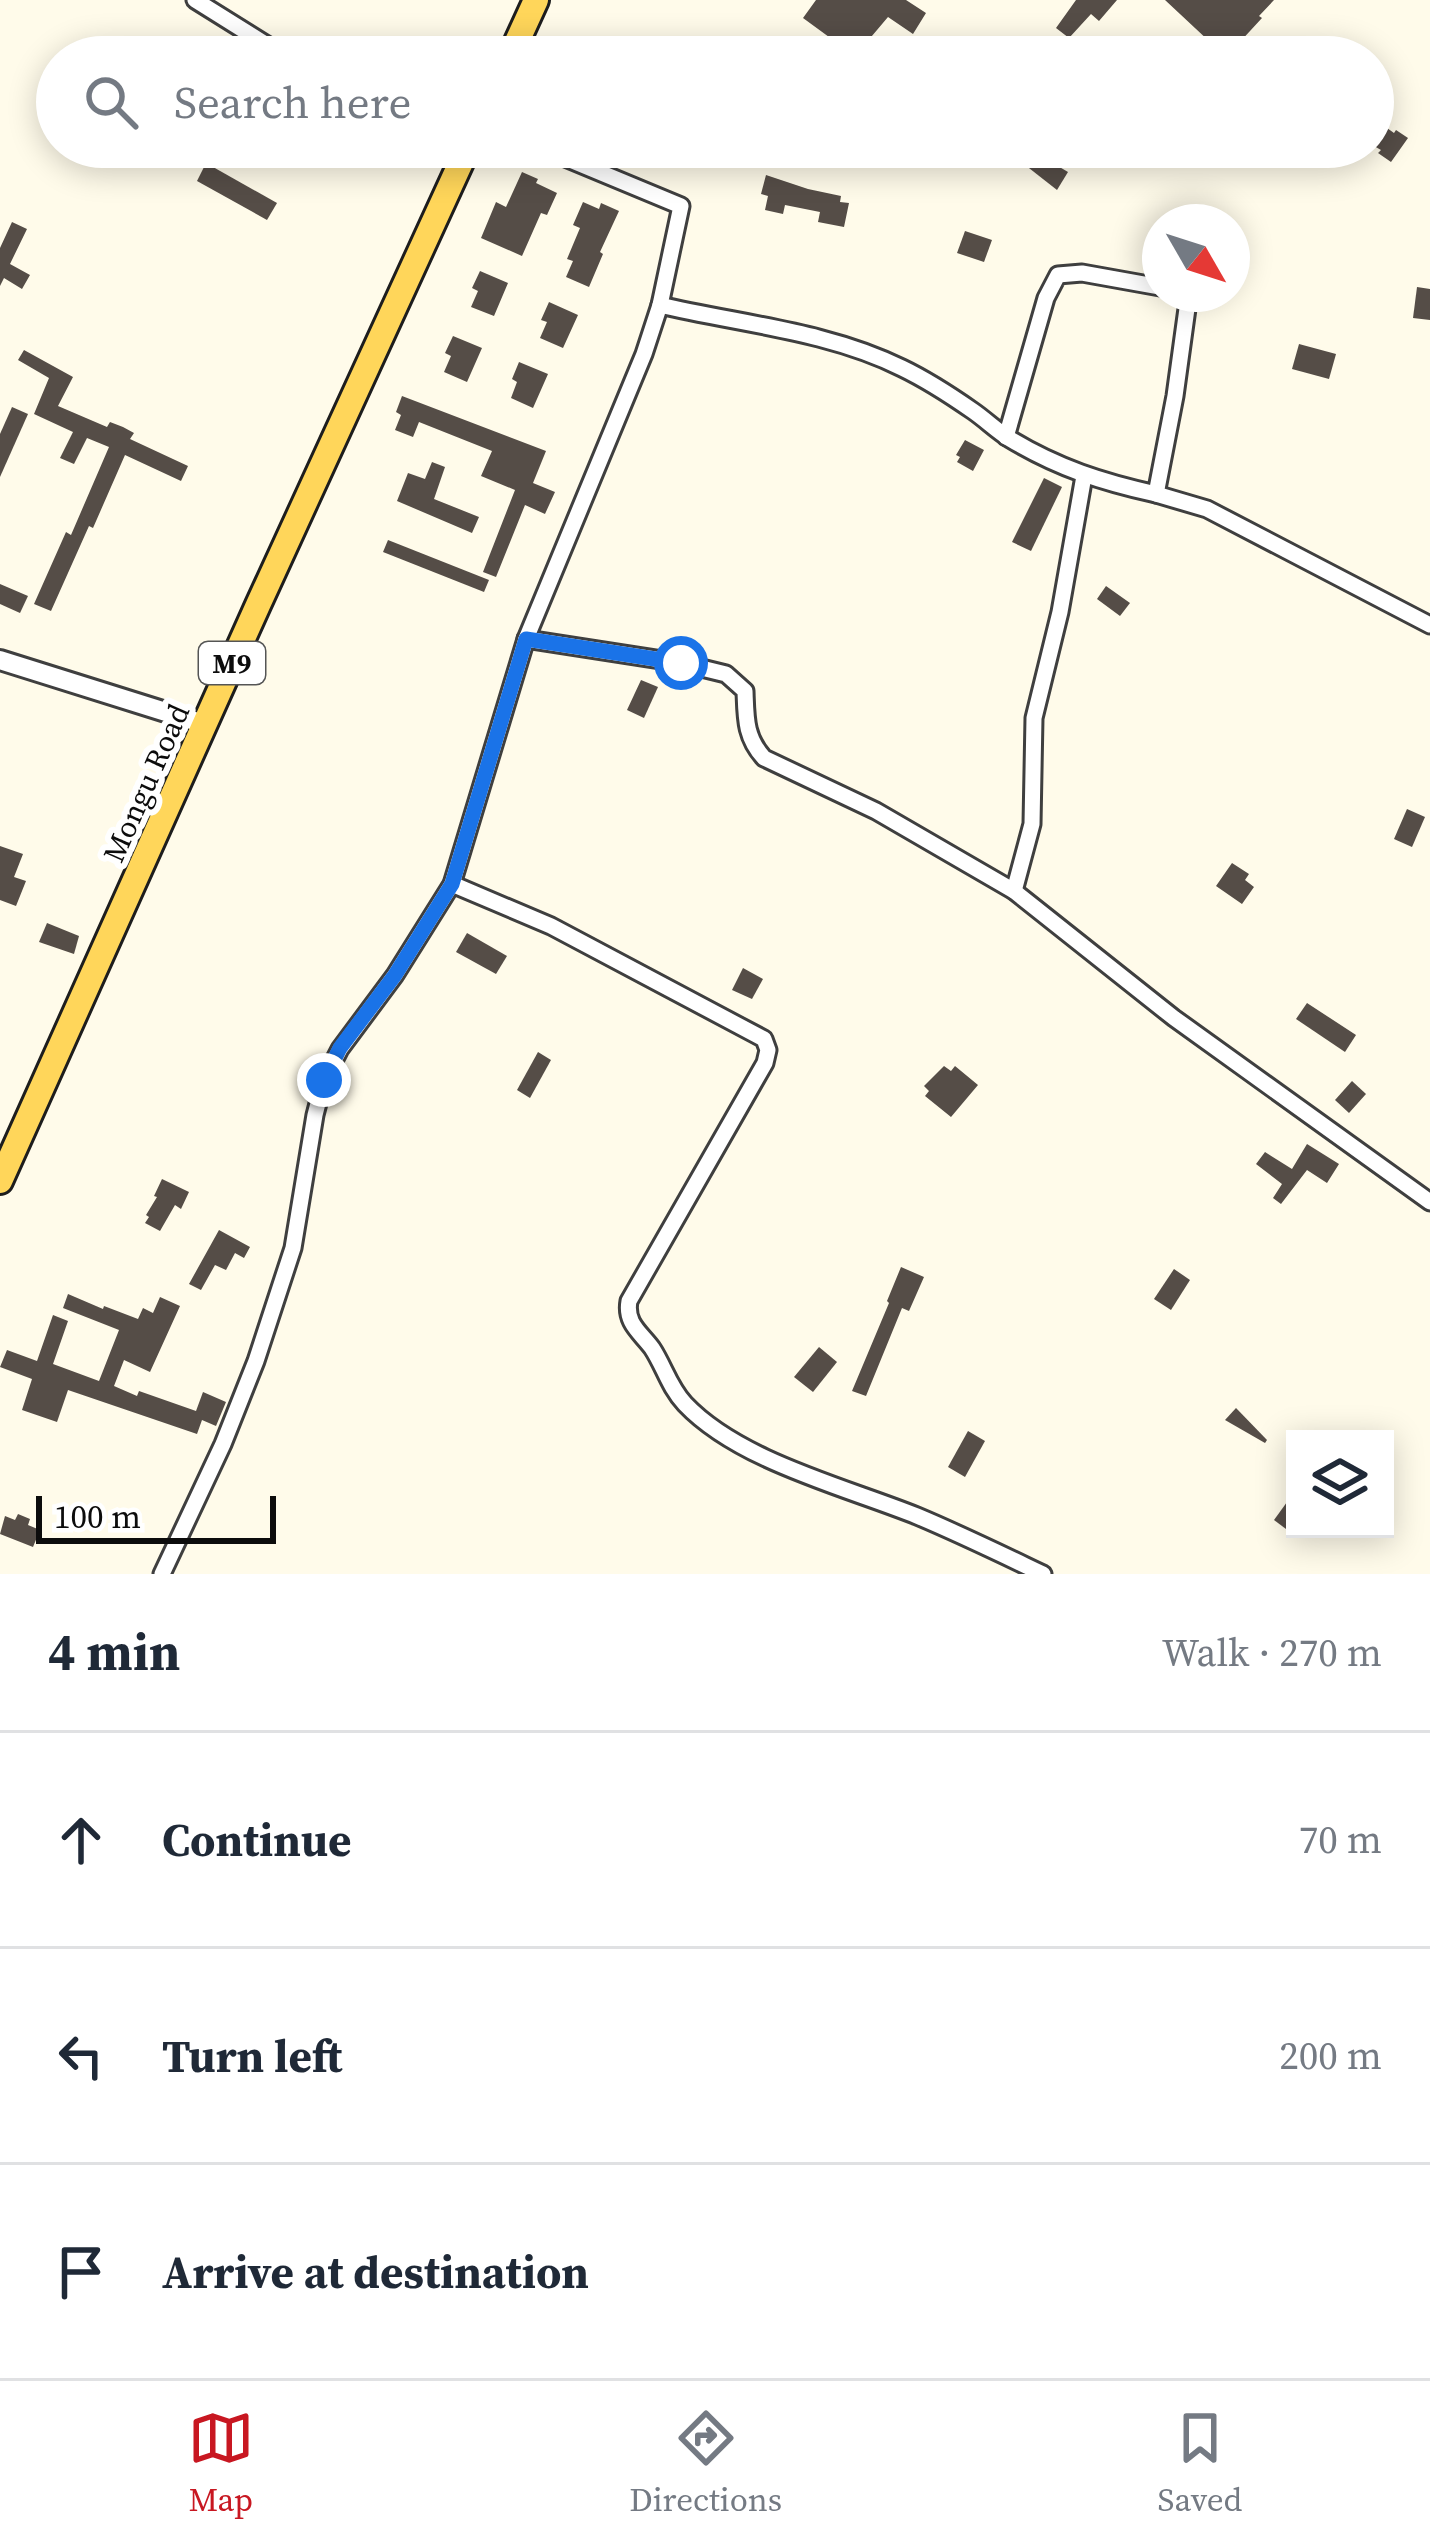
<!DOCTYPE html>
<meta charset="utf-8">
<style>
:root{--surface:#fff;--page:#f2f2f3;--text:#1f2937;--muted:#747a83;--line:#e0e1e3;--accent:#c81721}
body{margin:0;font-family:"Source Serif 4",serif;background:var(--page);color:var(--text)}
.controls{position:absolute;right:36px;bottom:36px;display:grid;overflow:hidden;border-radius:0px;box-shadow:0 6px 30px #0003}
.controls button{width:108px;height:108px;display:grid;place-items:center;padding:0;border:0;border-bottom:3px solid var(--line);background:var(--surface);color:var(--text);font:60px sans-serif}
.compass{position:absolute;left:1142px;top:204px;width:108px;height:108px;border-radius:50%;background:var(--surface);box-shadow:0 6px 30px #0003;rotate:129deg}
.scale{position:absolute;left:36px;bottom:30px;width:240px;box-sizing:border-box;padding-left:12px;border:6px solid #0c0c0c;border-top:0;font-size:33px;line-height:42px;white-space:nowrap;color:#0c0c0c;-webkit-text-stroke:9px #fff;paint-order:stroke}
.stop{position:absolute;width:36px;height:36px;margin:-27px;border:9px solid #1a73e8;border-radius:50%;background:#fff}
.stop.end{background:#1a73e8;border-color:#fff;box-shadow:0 3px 12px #0008}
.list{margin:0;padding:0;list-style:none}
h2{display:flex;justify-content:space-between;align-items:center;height:156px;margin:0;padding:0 48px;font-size:51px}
h2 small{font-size:39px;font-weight:400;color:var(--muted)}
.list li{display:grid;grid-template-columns:78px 1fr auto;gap:36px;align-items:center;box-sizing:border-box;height:216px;padding:0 48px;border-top:3px solid var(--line)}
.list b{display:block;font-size:45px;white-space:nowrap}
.list em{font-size:39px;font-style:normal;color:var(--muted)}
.icon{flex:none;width:66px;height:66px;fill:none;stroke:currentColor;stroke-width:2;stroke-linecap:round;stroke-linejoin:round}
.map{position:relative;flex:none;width:1430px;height:1574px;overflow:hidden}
.search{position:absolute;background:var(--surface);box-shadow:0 6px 30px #0003;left:36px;right:36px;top:36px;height:132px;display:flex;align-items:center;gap:30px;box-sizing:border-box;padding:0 42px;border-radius:66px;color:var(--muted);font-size:45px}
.sheet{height:804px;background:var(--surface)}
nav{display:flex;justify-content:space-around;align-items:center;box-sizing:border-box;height:168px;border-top:3px solid var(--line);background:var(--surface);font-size:33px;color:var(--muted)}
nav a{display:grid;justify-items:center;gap:6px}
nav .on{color:var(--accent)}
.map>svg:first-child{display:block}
.building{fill:#554d47}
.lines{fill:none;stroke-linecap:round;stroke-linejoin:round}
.minor-casing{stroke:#3f3f3f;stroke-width:21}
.tertiary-casing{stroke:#3f3f3f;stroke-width:24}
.primary-casing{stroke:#1d1d1d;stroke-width:30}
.minor{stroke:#fff;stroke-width:15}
.tertiary{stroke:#fff;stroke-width:18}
.primary{stroke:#ffd65a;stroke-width:24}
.route{stroke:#1a73e8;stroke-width:15}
.labels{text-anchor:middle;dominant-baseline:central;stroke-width:12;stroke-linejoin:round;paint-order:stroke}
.shield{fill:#fff;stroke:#555;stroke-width:3}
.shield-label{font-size:27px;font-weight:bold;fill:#0c0c0c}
.street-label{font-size:30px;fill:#0c0c0c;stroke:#fff}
</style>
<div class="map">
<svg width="1430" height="1574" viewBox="0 0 1430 1574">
<rect width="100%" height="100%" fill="#fffbea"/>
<g class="building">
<polygon points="816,0 906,0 926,13 913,34 888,17 855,56 803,18"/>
<polygon points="1076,0 1117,0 1099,21 1091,14 1069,38 1056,28"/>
<polygon points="1165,0 1274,0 1259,16 1262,18 1226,57"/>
<polygon points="1387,128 1394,133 1396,130 1408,138 1391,162 1378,153 1381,150 1374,146"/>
<polygon points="1029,149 1068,172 1057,190 1020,161"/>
<polygon points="206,163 277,203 267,220 197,181"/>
<polygon points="522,172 538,179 536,183 557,193 547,215 541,213 522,256 481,238 496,202 506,207"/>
<polygon points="766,175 808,189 841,196 840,202 849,203 844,227 818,222 820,212 785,205 783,214 765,210 768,196 761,194"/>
<polygon points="583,202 599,209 601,203 619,211 600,252 603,254 589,287 566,277 573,261 567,259 580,228 573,225"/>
<polygon points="12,222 27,229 10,264 30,275 22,289 4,278 0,286 0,248"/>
<polygon points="965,231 992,240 984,262 957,253"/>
<polygon points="480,271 508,283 494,316 471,307 478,291 472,288"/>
<polygon points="1417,287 1430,289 1430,320 1413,318"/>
<polygon points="549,302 578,315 563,348 540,338 547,322 541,320"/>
<polygon points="453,336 482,348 467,382 444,372 451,356 445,353"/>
<polygon points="1299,344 1336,354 1329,379 1292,369"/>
<polygon points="24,350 73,377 58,406 107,427 110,422 123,427 134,433 130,439 188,466 181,481 125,455 93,528 89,526 51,611 34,604 66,532 71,535 109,447 87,438 74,464 60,458 73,432 34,414 49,378 18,360"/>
<polygon points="519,362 548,374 533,408 511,398 517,382 512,379"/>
<polygon points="402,396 546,451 533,483 555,492 545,514 525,505 496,577 483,572 515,490 481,476 492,451 419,422 413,437 395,430 401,415 396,412"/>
<polygon points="12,407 28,414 0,477 0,434"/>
<polygon points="965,440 984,450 973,471 957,462 960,457 956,455"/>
<polygon points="432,462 445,467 434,499 479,517 472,533 397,501 408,473 425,479"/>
<polygon points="1044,478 1062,487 1031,551 1012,542"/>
<polygon points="388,540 489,580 484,592 383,552"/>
<polygon points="0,584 28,596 20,613 0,604"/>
<polygon points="1106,586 1130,603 1120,616 1097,599"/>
<polygon points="641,680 658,687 644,718 627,710"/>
<polygon points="1407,809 1425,817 1412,847 1394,839"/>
<polygon points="0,846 23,854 14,877 26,881 16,906 0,900"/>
<polygon points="1232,863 1249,874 1245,880 1254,887 1242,904 1216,886"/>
<polygon points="47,923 79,936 74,954 39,942"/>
<polygon points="467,933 507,956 496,974 456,952"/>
<polygon points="743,968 763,979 752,999 732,990"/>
<polygon points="1307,1003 1356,1035 1345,1052 1296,1019"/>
<polygon points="538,1052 551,1060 530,1098 517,1090"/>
<polygon points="944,1066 951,1071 955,1066 978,1085 951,1117 925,1096 929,1091 924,1086"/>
<polygon points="1352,1081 1366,1094 1349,1113 1335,1100"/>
<polygon points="1307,1144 1339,1164 1327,1183 1307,1170 1281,1204 1273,1198 1282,1184 1256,1164 1265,1152 1292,1169"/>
<polygon points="162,1179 189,1192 181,1209 175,1205 160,1231 145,1223 149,1217 146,1215 157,1197 154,1196"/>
<polygon points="219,1230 250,1247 244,1258 235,1253 226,1270 215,1265 201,1290 189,1284"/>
<polygon points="901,1267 924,1277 909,1311 902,1308 866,1396 852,1391 889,1303 887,1301"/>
<polygon points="1174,1269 1190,1280 1171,1310 1154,1299"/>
<polygon points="68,1294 103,1309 104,1306 138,1319 143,1308 153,1313 160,1297 180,1306 150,1372 124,1360 114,1386 137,1396 139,1391 196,1411 203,1392 226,1402 216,1426 202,1420 197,1434 68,1390 57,1422 22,1410 32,1379 0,1367 7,1350 37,1361 53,1315 68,1321 53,1364 99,1381 119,1330 63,1308"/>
<polygon points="819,1347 837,1362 813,1392 794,1377"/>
<polygon points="1236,1408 1267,1440 1265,1443 1225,1420"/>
<polygon points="968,1431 985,1441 965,1477 948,1467"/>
<polygon points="1295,1491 1295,1526 1290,1532 1274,1520"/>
<polygon points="18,1514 30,1519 28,1525 40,1530 33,1547 0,1534 5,1516 15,1520"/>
</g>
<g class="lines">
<g class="minor-casing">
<g id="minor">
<polyline points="195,0 286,57"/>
<polyline points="432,147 460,164"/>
<path d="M660,305C740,324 828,331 902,368C927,380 950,395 973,411C986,420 997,431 1010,439C1058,468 1102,482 1156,494L1175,396L1189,294"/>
<polyline points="1006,437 1046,298 1058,275 1082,273 1160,287"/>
<polyline points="1156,494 1207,509 1430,625"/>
<path d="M526,639L681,663L726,674L745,691C746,718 745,737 764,758L876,811L1014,891L1174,1018L1430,1202"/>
<path d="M452,884L551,926L764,1039L768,1050L765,1063L629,1301C625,1323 640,1332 652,1348C664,1366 669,1387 685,1404C739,1461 845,1487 917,1516C960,1534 1001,1554 1043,1574"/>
<polyline points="1014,891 1032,824 1034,718 1060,612 1084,476"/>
<polyline points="162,1574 223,1444 256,1361 293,1248 315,1115 324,1080 340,1049 395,975 452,884 526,639 644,354 660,305 681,206 539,147"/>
</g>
</g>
<g class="tertiary-casing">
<polyline id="tertiary" points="0,660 204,724"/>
</g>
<g class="primary-casing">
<g id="primary">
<polyline points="510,57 536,0"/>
<polyline points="0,1181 258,605 468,147"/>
</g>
</g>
<use href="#minor" class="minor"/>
<use href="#tertiary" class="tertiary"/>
<use href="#primary" class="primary"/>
</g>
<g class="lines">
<polyline class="route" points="324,1080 340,1048 395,975 452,884 526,639 681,663"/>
</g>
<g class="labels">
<rect class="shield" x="199" y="642" width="66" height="42" rx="9"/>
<g class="shield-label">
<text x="232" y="663">M9</text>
</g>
<g class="street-label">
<text transform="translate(146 783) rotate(-66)">Mongu Road</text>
</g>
</g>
</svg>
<div class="controls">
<button><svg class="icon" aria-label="layers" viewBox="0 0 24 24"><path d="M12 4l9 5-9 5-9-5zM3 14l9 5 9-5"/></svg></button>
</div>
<svg class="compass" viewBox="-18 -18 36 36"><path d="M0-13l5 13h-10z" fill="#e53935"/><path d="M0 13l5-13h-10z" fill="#747a83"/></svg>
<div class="scale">100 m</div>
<div class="stop" style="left:681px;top:663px"></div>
<div class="stop end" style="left:324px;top:1080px"></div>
<div class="search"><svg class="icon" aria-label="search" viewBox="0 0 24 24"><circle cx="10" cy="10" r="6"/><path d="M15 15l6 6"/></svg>Search here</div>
</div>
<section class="sheet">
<h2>4 min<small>Walk · 270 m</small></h2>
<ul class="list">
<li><svg class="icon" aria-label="ahead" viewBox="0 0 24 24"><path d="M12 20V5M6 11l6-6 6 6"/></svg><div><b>Continue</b></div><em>70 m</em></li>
<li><svg class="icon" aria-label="left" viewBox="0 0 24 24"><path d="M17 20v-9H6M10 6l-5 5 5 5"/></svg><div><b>Turn left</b></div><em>200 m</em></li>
<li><svg class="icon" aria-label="arrive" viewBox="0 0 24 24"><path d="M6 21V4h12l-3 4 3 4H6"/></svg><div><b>Arrive at destination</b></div></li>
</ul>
</section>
<nav>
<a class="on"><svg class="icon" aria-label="map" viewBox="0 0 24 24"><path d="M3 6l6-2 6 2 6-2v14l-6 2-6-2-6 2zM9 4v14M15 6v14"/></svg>Map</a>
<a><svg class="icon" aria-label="directions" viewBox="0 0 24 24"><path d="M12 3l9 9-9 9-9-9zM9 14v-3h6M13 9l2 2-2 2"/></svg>Directions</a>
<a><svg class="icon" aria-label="saved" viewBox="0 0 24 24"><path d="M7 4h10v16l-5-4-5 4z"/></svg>Saved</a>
</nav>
